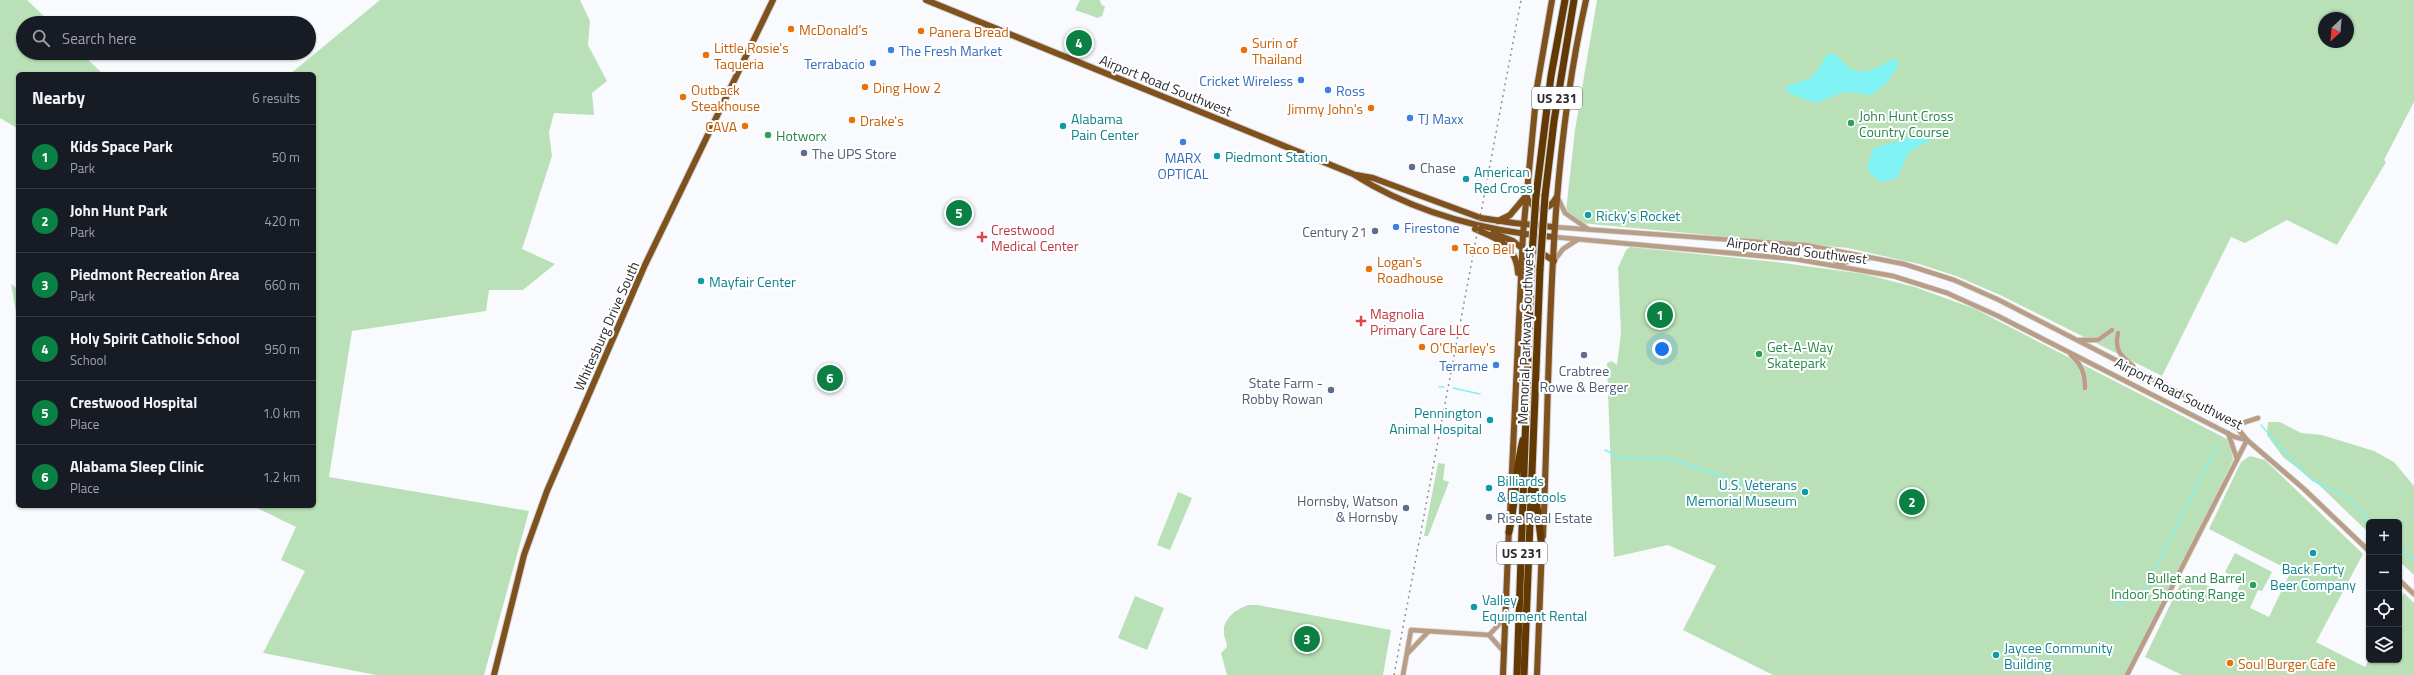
<!DOCTYPE html>
<meta charset="utf-8">
<style>
:root{--surface:#171b24;--page:#20242c;--text:#f1f3f6;--muted:#9ea1a6;--line:#363941;--accent:#0b8043}
body{margin:0;font-family:"Titillium Web",sans-serif;background:var(--page);color:var(--text)}
.controls{position:absolute;right:12px;bottom:12px;display:grid;overflow:hidden;border-radius:6px;box-shadow:0 1px 3px #0004}
.controls button{width:36px;height:36px;display:grid;place-items:center;padding:0;border:0;border-bottom:1px solid var(--line);background:var(--surface);color:var(--text);font:20px sans-serif}
.compass{position:absolute;left:2318px;top:12px;width:36px;height:36px;border-radius:50%;background:var(--surface);box-shadow:0 1px 3px #0004;rotate:206deg}
.you{position:absolute;left:1662px;top:349px;width:14px;height:14px;margin:-10px;border:3px solid #fff;border-radius:50%;background:#1a73e8;box-shadow:0 0 0 6px #1a73e833}
.badge{display:grid;place-items:center;width:26px;height:26px;border-radius:50%;background:var(--accent);color:#fff;font-size:13px;font-weight:700}
.pin{position:absolute;translate:-50% -50%;border:2px solid #fff;box-shadow:0 1px 4px #0006}
.list{margin:0;padding:0;list-style:none}
h2{display:flex;justify-content:space-between;align-items:center;height:52px;margin:0;padding:0 16px;font-size:17px}
h2 small{font-size:13px;font-weight:400;color:var(--muted)}
.list li{display:grid;grid-template-columns:26px 1fr auto;gap:12px;align-items:center;box-sizing:border-box;height:64px;padding:0 16px;border-top:1px solid var(--line)}
.list b{display:block;font-size:15px;white-space:nowrap}
.list p{margin:0;font-size:13px;white-space:nowrap;color:var(--muted)}
.list em{font-size:13px;font-style:normal;color:var(--muted)}
.icon{flex:none;width:22px;height:22px;fill:none;stroke:currentColor;stroke-width:2;stroke-linecap:round;stroke-linejoin:round}
.map{position:relative;flex:none;width:2414px;height:675px;overflow:hidden}
.search{position:absolute;background:var(--surface);box-shadow:0 1px 3px #0004;left:16px;top:16px;width:300px;height:44px;display:flex;align-items:center;gap:10px;box-sizing:border-box;padding:0 14px;border-radius:22px;color:var(--muted);font-size:15px}
.panel{position:absolute;background:var(--surface);box-shadow:0 1px 3px #0004;left:16px;top:72px;width:300px;height:436px;border-radius:6px}
.map>svg:first-child{display:block}
.green{fill:#b9e0b7;fill-rule:evenodd}
.water{fill:#7ff3f4}
.lines{fill:none;stroke-linecap:round;stroke-linejoin:round}
.stream{stroke:#7ff3f4;stroke-width:1.5}
.minor-casing{stroke:#d4d5d9;stroke-width:6}
.major-casing{stroke:#d4d5d9;stroke-width:8}
.highway-casing{stroke:#d4d5d9;stroke-width:9}
.minor{stroke:#b99e85;stroke-width:4.5}
.major{stroke:#7f511d;stroke-width:6}
.highway{stroke:#623903;stroke-width:7}
.rail{stroke:#8e8f92;stroke-width:1.5;stroke-dasharray:2 4;stroke-linecap:butt}
.highway-bridge-casing{stroke:#d4d5d9;stroke-width:9;stroke-linecap:butt}
.highway-bridge{stroke:#623903;stroke-width:7}
.food-dot{fill:#e8710a;stroke:#fff;stroke-width:1.5}
.shop-dot{fill:#3f7fe0;stroke:#fff;stroke-width:1.5}
.leisure-dot{fill:#2e9e5b;stroke:#fff;stroke-width:1.5}
.culture-dot{fill:#0f9aa8;stroke:#fff;stroke-width:1.5}
.service-dot{fill:#5c6f8a;stroke:#fff;stroke-width:1.5}
.health-dot{fill:#e0444e;stroke:#fff;stroke-width:1.5}
.labels{text-anchor:middle;dominant-baseline:central;stroke-width:4;stroke-linejoin:round;paint-order:stroke}
.shield{fill:#fff;stroke:#6b6b6d;stroke-width:1}
.shield-label{font-size:13px;font-weight:bold;fill:#2b2b2e}
.food-label{font-size:14px;fill:#c56008;stroke:#fff;text-anchor:start}
.shop-label{font-size:14px;fill:#366cbe;stroke:#fff;text-anchor:start}
.street-label{font-size:14px;fill:#2b2b2e;stroke:#fff}
.leisure-label{font-size:14px;fill:#27864d;stroke:#fff;text-anchor:start}
.culture-label{font-size:14px;fill:#0d838f;stroke:#fff;text-anchor:start}
.service-label{font-size:14px;fill:#4e5e75;stroke:#fff;text-anchor:start}
.health-label{font-size:14px;fill:#be3a42;stroke:#fff;text-anchor:start}
</style>
<div class="map">
<svg width="2414" height="675" viewBox="0 0 2414 675">
<rect width="100%" height="100%" fill="#f9fafe"/>
<g class="green">
<polygon points="0,0 27,0 51,23 23,23 23,53 81,53 103,74 18,74 18,137 17,128 0,118"/>
<polygon points="380,0 580,0 590,21 588,45 607,81 592,93 594,115 554,113 549,132 552,156 522,249 555,264 523,290 489,290 486,311 352,331 329,477 529,511 484,675 376,675 263,653 305,571 281,560 296,527 253,506 314,506 314,74 290,74"/>
<polygon points="1080,0 1100,0 1101,4 1105,7 1102,16 1098,18 1075,10"/>
<path d="M1597,0H2414V102L2384,160L2386,162L2337,245L2287,220L2245,243L2231,237L2162,376L2000,295L1956,276L1919,264L1848,248L1581,223L1566,211L1575,130ZM2324,18H2348V42H2324Z"/>
<polygon points="1630,247 1776,262 1864,274 1915,287 1975,309 2227,439 2231,443 2233,460 2127,675 1773,675 1683,630 1716,566 1668,545 1614,557 1607,363 1612,361 1617,365 1621,333 1618,268 1626,250"/>
<polygon points="11,284 18,289 18,323"/>
<polygon points="2268,422 2280,422 2301,433 2322,435 2374,451 2394,462 2414,486 2414,575 2399,561 2399,522 2369,522 2369,533 2320,486 2283,457 2267,435"/>
<polygon points="2250,456 2265,460 2363,554 2316,642 2365,667 2369,659 2399,660 2399,602 2404,593 2414,603 2414,675 2182,675 2145,657 2185,574 2233,599 2242,581 2225,572 2235,553 2272,572 2262,591 2258,590 2250,608 2269,617 2291,571 2209,529 2241,462"/>
<polygon points="1438,463 1445,464 1443,480 1449,482 1428,536 1424,536"/>
<polygon points="1178,492 1192,498 1170,550 1157,545"/>
<polygon points="1135,596 1164,608 1147,650 1118,638"/>
<path d="M1248,605H1258L1391,630L1383,675H1227L1221,653L1227,647C1227,643 1225,639 1224,635C1222,619 1235,610 1248,605Z"/>
</g>
<g class="water">
<path d="M1828,53C1835,54 1839,57 1844,63C1860,81 1877,67 1895,58L1899,64L1888,82L1871,95L1845,92L1815,103L1786,92L1787,86L1809,79L1818,70Z"/>
<polygon points="1929,132 1932,139 1909,152 1897,178 1883,182 1871,175 1867,166 1874,148"/>
</g>
<g class="lines">
<g class="stream">
<polyline points="1439,387 1444,387"/>
<polyline points="1453,388 1480,394"/>
<polyline points="2261,425 2296,465 2312,480 2341,494 2353,503 2370,522"/>
<polyline points="1605,450 1622,458 1671,459 1746,485 1759,484"/>
<polyline points="2399,546 2414,560"/>
<polyline points="2115,605 2142,594 2217,446"/>
</g>
<g class="minor-casing">
<g id="minor">
<polyline points="1558,198 1565,213 1588,229"/>
<polyline points="1554,227 1806,245 1904,264 1954,280 1999,300 2203,405 2238,429 2247,440 2304,489 2369,551"/>
<polyline points="1554,237 1795,259 1893,276 1947,293 1998,316 2235,437 2247,440"/>
<polyline points="1811,247 1831,257 1840,265"/>
<polyline points="1554,261 1563,249 1577,240"/>
<polyline points="1840,265 1851,260 1869,258"/>
<path d="M2118,333C2114,350 2121,356 2133,366"/>
<polyline points="2079,340 2098,340 2112,330"/>
<path d="M2071,355C2082,365 2085,374 2085,388"/>
<polyline points="2233,426 2258,418"/>
<polyline points="2228,433 2237,459"/>
<polyline points="2399,580 2414,594"/>
<polyline points="1489,635 1506,617"/>
<polyline points="1408,653 1428,632"/>
<polyline points="1403,675 1411,630 1489,635 1504,652"/>
<polyline points="2127,675 2247,440"/>
</g>
</g>
<g class="major-casing">
<g id="major">
<path d="M926,0L1353,174C1413,212 1483,231 1554,237"/>
<polyline points="1356,175 1373,178 1481,218 1514,223 1554,227"/>
<path d="M1526,196C1533,211 1548,213 1556,198"/>
<polyline points="1498,221 1510,215 1526,196"/>
<path d="M1475,229C1499,239 1516,245 1518,273"/>
<polyline points="1493,233 1513,241 1522,248"/>
<polyline points="1522,258 1530,250 1537,250 1554,261"/>
<polyline points="1510,514 1523,234 1537,87 1552,0"/>
<path d="M1543,536C1551,356 1546,176 1586,0"/>
<polyline points="494,675 524,555 547,491 644,267 773,0"/>
<polyline points="1503,675 1509,527"/>
<polyline points="1537,675 1542,545"/>
</g>
</g>
<g class="highway-casing">
<g id="highway">
<polyline points="1536,196 1551,76 1565,0"/>
<polyline points="1545,196 1554,121 1574,0"/>
<polyline points="1535,489 1542,548"/>
<path d="M1509,532C1516,502 1515,470 1523,440"/>
<polyline points="1517,675 1531,269"/>
<polyline points="1524,675 1540,269"/>
</g>
</g>
<use href="#minor" class="minor"/>
<use href="#major" class="major"/>
<use href="#highway" class="highway"/>
<polyline class="rail" points="1394,675 1521,0"/>
<g class="highway-bridge-casing">
<g id="highway-bridge">
<polyline points="1531,269 1536,196"/>
<polyline points="1540,269 1545,196"/>
</g>
</g>
<use href="#highway-bridge" class="highway-bridge"/>
</g>
<g class="food-dot">
<circle cx="791" cy="29" r="4"/>
<circle cx="921" cy="31" r="4"/>
<circle cx="1244" cy="50" r="4"/>
<circle cx="706" cy="55" r="4"/>
<circle cx="865" cy="87" r="4"/>
<circle cx="683" cy="97" r="4"/>
<circle cx="1371" cy="108" r="4"/>
<circle cx="852" cy="120" r="4"/>
<circle cx="745" cy="126" r="4"/>
<circle cx="1455" cy="248" r="4"/>
<circle cx="1369" cy="269" r="4"/>
<circle cx="1422" cy="347" r="4"/>
<circle cx="2230" cy="663" r="4"/>
</g>
<g class="shop-dot">
<circle cx="891" cy="50" r="4"/>
<circle cx="873" cy="63" r="4"/>
<circle cx="1301" cy="80" r="4"/>
<circle cx="1328" cy="90" r="4"/>
<circle cx="1410" cy="118" r="4"/>
<circle cx="1183" cy="142" r="4"/>
<circle cx="1396" cy="227" r="4"/>
<circle cx="1496" cy="365" r="4"/>
</g>
<g class="leisure-dot">
<circle cx="1851" cy="123" r="4"/>
<circle cx="768" cy="135" r="4"/>
<circle cx="1759" cy="354" r="4"/>
<circle cx="2253" cy="585" r="4"/>
</g>
<g class="culture-dot">
<circle cx="1063" cy="126" r="4"/>
<circle cx="1217" cy="156" r="4"/>
<circle cx="1466" cy="179" r="4"/>
<circle cx="1588" cy="215" r="4"/>
<circle cx="701" cy="281" r="4"/>
<circle cx="1490" cy="420" r="4"/>
<circle cx="1489" cy="488" r="4"/>
<circle cx="1805" cy="492" r="4"/>
<circle cx="2313" cy="553" r="4"/>
<circle cx="1474" cy="607" r="4"/>
<circle cx="1996" cy="655" r="4"/>
</g>
<g class="service-dot">
<circle cx="804" cy="153" r="4"/>
<circle cx="1412" cy="167" r="4"/>
<circle cx="1375" cy="231" r="4"/>
<circle cx="1584" cy="355" r="4"/>
<circle cx="1331" cy="390" r="4"/>
<circle cx="1406" cy="508" r="4"/>
<circle cx="1489" cy="517" r="4"/>
</g>
<g class="health-dot">
<path d="M980 231h4v4h4v4h-4v4h-4v-4h-4v-4h4z"/>
<path d="M1359 315h4v4h4v4h-4v4h-4v-4h-4v-4h4z"/>
</g>
<g class="labels">
<g class="shield">
<rect x="1532" y="87" width="50" height="22" rx="3"/>
<rect x="1497" y="542" width="50" height="22" rx="3"/>
</g>
<g class="shield-label">
<text x="1557" y="98">US 231</text>
<text x="1522" y="553">US 231</text>
</g>
<g class="food-label">
<text x="799" y="29">McDonald's</text>
<text x="929" y="31">Panera Bread</text>
<text x="1252" y="42">Surin of<tspan x="1252" dy="16">Thailand</tspan></text>
<text x="714" y="47">Little Rosie's<tspan x="714" dy="16">Taqueria</tspan></text>
<text x="873" y="87">Ding How 2</text>
<text x="691" y="89">Outback<tspan x="691" dy="16">Steakhouse</tspan></text>
<text x="1363" y="108" text-anchor="end">Jimmy John's</text>
<text x="860" y="120">Drake's</text>
<text x="737" y="126" text-anchor="end">CAVA</text>
<text x="1463" y="248">Taco Bell</text>
<text x="1377" y="261">Logan's<tspan x="1377" dy="16">Roadhouse</tspan></text>
<text x="1430" y="347">O'Charley's</text>
<text x="2238" y="663">Soul Burger Cafe</text>
</g>
<g class="shop-label">
<text x="899" y="50">The Fresh Market</text>
<text x="865" y="63" text-anchor="end">Terrabacio</text>
<text x="1293" y="80" text-anchor="end">Cricket Wireless</text>
<text x="1336" y="90">Ross</text>
<text x="1418" y="118">TJ Maxx</text>
<text x="1183" y="157" text-anchor="middle">MARX<tspan x="1183" dy="16">OPTICAL</tspan></text>
<text x="1404" y="227">Firestone</text>
<text x="1488" y="365" text-anchor="end">Terrame</text>
</g>
<g class="street-label">
<text transform="translate(1166 85) rotate(22)">Airport Road Southwest</text>
<text transform="translate(1797 250) rotate(7)">Airport Road Southwest</text>
<text transform="translate(606 326) rotate(-66)">Whitesburg Drive South</text>
<text transform="translate(1525 336) rotate(-88)">Memorial Parkway Southwest</text>
<text transform="translate(2179 393) rotate(27)">Airport Road Southwest</text>
</g>
<g class="leisure-label">
<text x="1859" y="115">John Hunt Cross<tspan x="1859" dy="16">Country Course</tspan></text>
<text x="776" y="135">Hotworx</text>
<text x="1767" y="346">Get-A-Way<tspan x="1767" dy="16">Skatepark</tspan></text>
<text x="2245" y="577" text-anchor="end">Bullet and Barrel<tspan x="2245" dy="16">Indoor Shooting Range</tspan></text>
</g>
<g class="culture-label">
<text x="1071" y="118">Alabama<tspan x="1071" dy="16">Pain Center</tspan></text>
<text x="1225" y="156">Piedmont Station</text>
<text x="1474" y="171">American<tspan x="1474" dy="16">Red Cross</tspan></text>
<text x="1596" y="215">Ricky's Rocket</text>
<text x="709" y="281">Mayfair Center</text>
<text x="1482" y="412" text-anchor="end">Pennington<tspan x="1482" dy="16">Animal Hospital</tspan></text>
<text x="1497" y="480">Billiards<tspan x="1497" dy="16">&amp; Barstools</tspan></text>
<text x="1797" y="484" text-anchor="end">U.S. Veterans<tspan x="1797" dy="16">Memorial Museum</tspan></text>
<text x="2313" y="568" text-anchor="middle">Back Forty<tspan x="2313" dy="16">Beer Company</tspan></text>
<text x="1482" y="599">Valley<tspan x="1482" dy="16">Equipment Rental</tspan></text>
<text x="2004" y="647">Jaycee Community<tspan x="2004" dy="16">Building</tspan></text>
</g>
<g class="service-label">
<text x="812" y="153">The UPS Store</text>
<text x="1420" y="167">Chase</text>
<text x="1367" y="231" text-anchor="end">Century 21</text>
<text x="1584" y="370" text-anchor="middle">Crabtree<tspan x="1584" dy="16">Rowe &amp; Berger</tspan></text>
<text x="1323" y="382" text-anchor="end">State Farm -<tspan x="1323" dy="16">Robby Rowan</tspan></text>
<text x="1398" y="500" text-anchor="end">Hornsby, Watson<tspan x="1398" dy="16">&amp; Hornsby</tspan></text>
<text x="1497" y="517">Rise Real Estate</text>
</g>
<g class="health-label">
<text x="991" y="229">Crestwood<tspan x="991" dy="16">Medical Center</tspan></text>
<text x="1370" y="313">Magnolia<tspan x="1370" dy="16">Primary Care LLC</tspan></text>
</g>
</g>
</svg>
<div class="controls">
<button>+</button>
<button>−</button>
<button><svg class="icon" aria-label="locate" viewBox="0 0 24 24"><circle cx="12" cy="12" r="6"/><path d="M12 2v4M12 18v4M2 12h4M18 12h4"/></svg></button>
<button><svg class="icon" aria-label="layers" viewBox="0 0 24 24"><path d="M12 4l9 5-9 5-9-5zM3 14l9 5 9-5"/></svg></button>
</div>
<svg class="compass" viewBox="-18 -18 36 36"><path d="M0-13l5 13h-10z" fill="#e53935"/><path d="M0 13l5-13h-10z" fill="#9ea1a6"/></svg>
<div class="you"></div>
<div class="pin badge" style="left:1660px;top:315px">1</div>
<div class="pin badge" style="left:1912px;top:502px">2</div>
<div class="pin badge" style="left:1307px;top:639px">3</div>
<div class="pin badge" style="left:1079px;top:43px">4</div>
<div class="pin badge" style="left:959px;top:213px">5</div>
<div class="pin badge" style="left:830px;top:378px">6</div>
<div class="search"><svg class="icon" aria-label="search" viewBox="0 0 24 24"><circle cx="10" cy="10" r="6"/><path d="M15 15l6 6"/></svg>Search here</div>
<section class="panel">
<h2>Nearby<small>6 results</small></h2>
<ul class="list">
<li><span class="badge">1</span><div><b>Kids Space Park</b><p>Park</p></div><em>50 m</em></li>
<li><span class="badge">2</span><div><b>John Hunt Park</b><p>Park</p></div><em>420 m</em></li>
<li><span class="badge">3</span><div><b>Piedmont Recreation Area</b><p>Park</p></div><em>660 m</em></li>
<li><span class="badge">4</span><div><b>Holy Spirit Catholic School</b><p>School</p></div><em>950 m</em></li>
<li><span class="badge">5</span><div><b>Crestwood Hospital</b><p>Place</p></div><em>1.0 km</em></li>
<li><span class="badge">6</span><div><b>Alabama Sleep Clinic</b><p>Place</p></div><em>1.2 km</em></li>
</ul>
</section>
</div>
